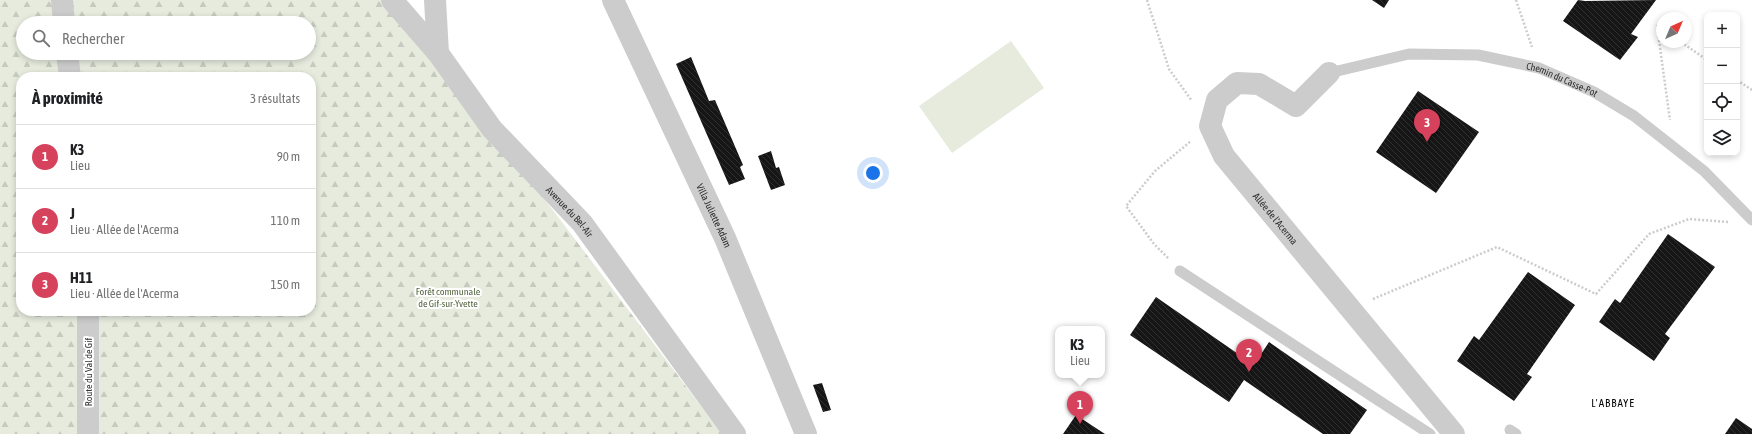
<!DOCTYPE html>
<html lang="fr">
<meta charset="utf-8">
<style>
:root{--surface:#fff;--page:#f6f6f6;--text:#202124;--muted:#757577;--line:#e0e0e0;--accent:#d6425b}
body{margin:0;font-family:"Asap Condensed",sans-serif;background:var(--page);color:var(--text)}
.controls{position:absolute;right:12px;top:12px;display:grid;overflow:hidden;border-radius:8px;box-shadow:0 2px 6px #0003}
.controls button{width:36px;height:36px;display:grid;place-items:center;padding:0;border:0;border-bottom:1px solid var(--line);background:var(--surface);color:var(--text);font:20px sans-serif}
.compass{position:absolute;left:1656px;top:12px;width:36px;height:36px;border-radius:50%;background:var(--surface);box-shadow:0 2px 6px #0003;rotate:44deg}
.you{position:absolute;left:873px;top:173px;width:14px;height:14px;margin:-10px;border:3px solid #fff;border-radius:50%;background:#1a73e8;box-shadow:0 0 0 6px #1a73e833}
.badge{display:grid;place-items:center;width:26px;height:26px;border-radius:50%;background:var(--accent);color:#fff;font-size:13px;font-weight:700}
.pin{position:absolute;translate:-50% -33px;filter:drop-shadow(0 1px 2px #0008)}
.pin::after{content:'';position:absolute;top:21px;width:14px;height:12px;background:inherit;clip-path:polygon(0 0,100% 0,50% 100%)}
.popup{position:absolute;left:1055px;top:326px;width:50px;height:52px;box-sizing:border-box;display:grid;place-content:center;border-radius:8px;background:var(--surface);filter:drop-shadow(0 1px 3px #0005);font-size:13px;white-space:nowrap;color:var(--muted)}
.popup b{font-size:15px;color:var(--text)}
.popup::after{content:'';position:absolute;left:50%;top:100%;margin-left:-8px;border:8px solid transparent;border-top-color:var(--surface)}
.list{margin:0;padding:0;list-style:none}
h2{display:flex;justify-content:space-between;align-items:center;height:52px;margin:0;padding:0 16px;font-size:17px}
h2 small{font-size:13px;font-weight:400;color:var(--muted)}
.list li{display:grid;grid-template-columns:26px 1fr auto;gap:12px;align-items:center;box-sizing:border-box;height:64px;padding:0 16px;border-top:1px solid var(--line)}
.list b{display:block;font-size:15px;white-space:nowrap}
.list p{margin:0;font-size:13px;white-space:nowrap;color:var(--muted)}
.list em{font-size:13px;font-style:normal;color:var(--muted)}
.icon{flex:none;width:22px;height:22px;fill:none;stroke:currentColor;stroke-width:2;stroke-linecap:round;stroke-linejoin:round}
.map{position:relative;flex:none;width:1752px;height:434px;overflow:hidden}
.search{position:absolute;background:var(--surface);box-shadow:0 2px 6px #0003;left:16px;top:16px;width:300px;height:44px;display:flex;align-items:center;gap:10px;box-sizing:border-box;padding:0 14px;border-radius:22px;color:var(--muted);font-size:15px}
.panel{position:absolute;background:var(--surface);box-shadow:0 2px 6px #0003;left:16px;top:72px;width:300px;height:244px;border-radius:16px}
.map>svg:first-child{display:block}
.green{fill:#e6ebde}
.forest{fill:url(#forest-firs);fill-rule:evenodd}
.building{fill:url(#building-back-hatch)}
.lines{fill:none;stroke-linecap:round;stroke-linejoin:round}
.path{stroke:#ccc;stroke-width:2.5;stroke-dasharray:2 2;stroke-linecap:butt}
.service{stroke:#ccc;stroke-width:11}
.minor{stroke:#ccc;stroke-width:22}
.tertiary{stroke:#ccc;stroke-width:22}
.labels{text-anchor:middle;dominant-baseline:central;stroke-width:4;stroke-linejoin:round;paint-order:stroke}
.street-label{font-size:10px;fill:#2f2f2f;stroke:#fff}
.park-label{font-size:10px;fill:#566740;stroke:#fff}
.neighbourhood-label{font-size:11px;letter-spacing:1px;fill:#000;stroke:#fff}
</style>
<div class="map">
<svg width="1752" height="434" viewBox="0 0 1752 434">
<defs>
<pattern id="forest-firs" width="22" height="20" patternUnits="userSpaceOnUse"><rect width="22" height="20" fill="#e6ebde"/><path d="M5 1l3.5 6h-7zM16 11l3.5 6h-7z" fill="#c6cabf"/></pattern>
<pattern id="building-back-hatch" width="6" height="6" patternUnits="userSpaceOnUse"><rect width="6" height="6" fill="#161616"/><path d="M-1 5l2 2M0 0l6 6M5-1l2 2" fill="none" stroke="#303030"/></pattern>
</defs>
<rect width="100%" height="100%" fill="#fff"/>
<polygon class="green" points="1011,41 1044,88 952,153 919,106"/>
<path class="forest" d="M0,0H390L562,222L722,434H0ZM23,23H309V53H23ZM21,77H311V311H21Z"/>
<g class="building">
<polygon points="1372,0 1389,0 1384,8"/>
<polygon points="1578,0 1585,1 1656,0 1631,34 1638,37 1620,60 1563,21"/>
<polygon points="691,57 709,101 715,100 743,165 740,167 745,179 729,185 676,64"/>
<polygon points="1418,91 1479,132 1436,193 1376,152"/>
<polygon points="771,151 776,168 779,167 785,185 771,190 758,156"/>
<polygon points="1668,234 1715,267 1665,334 1670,338 1654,361 1599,322 1615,299 1620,303"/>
<polygon points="1528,272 1575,305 1527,374 1532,377 1514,401 1457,361 1474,336 1479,340"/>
<polygon points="1156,297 1254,365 1269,342 1367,410 1350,434 1323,434 1244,380 1229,402 1130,335"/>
<polygon points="822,383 831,410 823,412 813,385"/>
<polygon points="1076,415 1105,434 1063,434"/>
<polygon points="1736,418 1752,429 1752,434 1725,434"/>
</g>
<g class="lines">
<g class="path">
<polyline points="1147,0 1169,69 1192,101"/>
<polyline points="1516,0 1532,47"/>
<polyline points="1662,29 1657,26 1670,120"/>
<polyline points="1681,42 1707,60"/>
<polyline points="1737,80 1752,90"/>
<polyline points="1168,258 1154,244 1126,206 1155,171 1191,141"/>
<polyline points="1373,299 1497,247 1596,294 1649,234 1689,219 1728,222"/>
</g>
<g class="service">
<path id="s1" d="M1329,73L1409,54L1478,55L1539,68L1594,92L1634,116L1704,171L1752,220"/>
<polyline points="1180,271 1430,434"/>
<polyline points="1510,430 1516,434"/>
</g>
<g class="minor">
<polyline points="435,0 438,53"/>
<path id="s2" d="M613,0L725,238L806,434"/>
<path id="s3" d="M1329,73L1296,106L1259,84L1237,83L1217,100L1210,126L1224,156L1454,434"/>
</g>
<g class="tertiary">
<polyline points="62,0 64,23"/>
<path id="s4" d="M392,0L438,53L492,129L582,223L735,434"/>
<polyline points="67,53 70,77"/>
<polyline points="88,311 88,434"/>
</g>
</g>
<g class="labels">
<g class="street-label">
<text stroke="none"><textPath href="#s1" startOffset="239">Chemin du Casse-Pot</textPath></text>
<text stroke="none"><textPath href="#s4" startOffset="277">Avenue du Bel-Air</textPath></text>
<text stroke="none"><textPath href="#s2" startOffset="238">Villa Juliette Adam</textPath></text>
<text stroke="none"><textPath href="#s3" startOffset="279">Allée de l'Acerma</textPath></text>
<text transform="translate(88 372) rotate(-90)">Route du Val de Gif</text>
</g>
<g class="park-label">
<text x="448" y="291">Forêt communale<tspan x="448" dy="12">de Gif-sur-Yvette</tspan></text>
</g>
<g class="neighbourhood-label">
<text x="1613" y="403">L'ABBAYE</text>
</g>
</g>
</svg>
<div class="controls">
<button>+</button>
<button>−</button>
<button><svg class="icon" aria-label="locate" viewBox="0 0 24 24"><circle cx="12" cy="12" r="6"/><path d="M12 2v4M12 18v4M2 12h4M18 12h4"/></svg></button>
<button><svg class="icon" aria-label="layers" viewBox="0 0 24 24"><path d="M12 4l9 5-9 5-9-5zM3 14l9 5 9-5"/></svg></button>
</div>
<svg class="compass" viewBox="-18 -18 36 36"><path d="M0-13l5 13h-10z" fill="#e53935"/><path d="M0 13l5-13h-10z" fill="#757577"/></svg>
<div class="you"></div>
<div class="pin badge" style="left:1080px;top:424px">1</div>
<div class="popup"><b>K3</b>Lieu</div>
<div class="pin badge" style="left:1249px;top:372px">2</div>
<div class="pin badge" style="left:1427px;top:142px">3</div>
<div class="search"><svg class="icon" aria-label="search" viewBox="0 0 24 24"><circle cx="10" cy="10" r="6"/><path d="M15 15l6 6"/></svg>Rechercher</div>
<section class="panel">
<h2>À proximité<small>3 résultats</small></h2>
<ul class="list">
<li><span class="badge">1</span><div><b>K3</b><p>Lieu</p></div><em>90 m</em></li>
<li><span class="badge">2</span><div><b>J</b><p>Lieu · Allée de l'Acerma</p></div><em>110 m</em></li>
<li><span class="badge">3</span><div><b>H11</b><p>Lieu · Allée de l'Acerma</p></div><em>150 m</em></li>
</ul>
</section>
</div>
